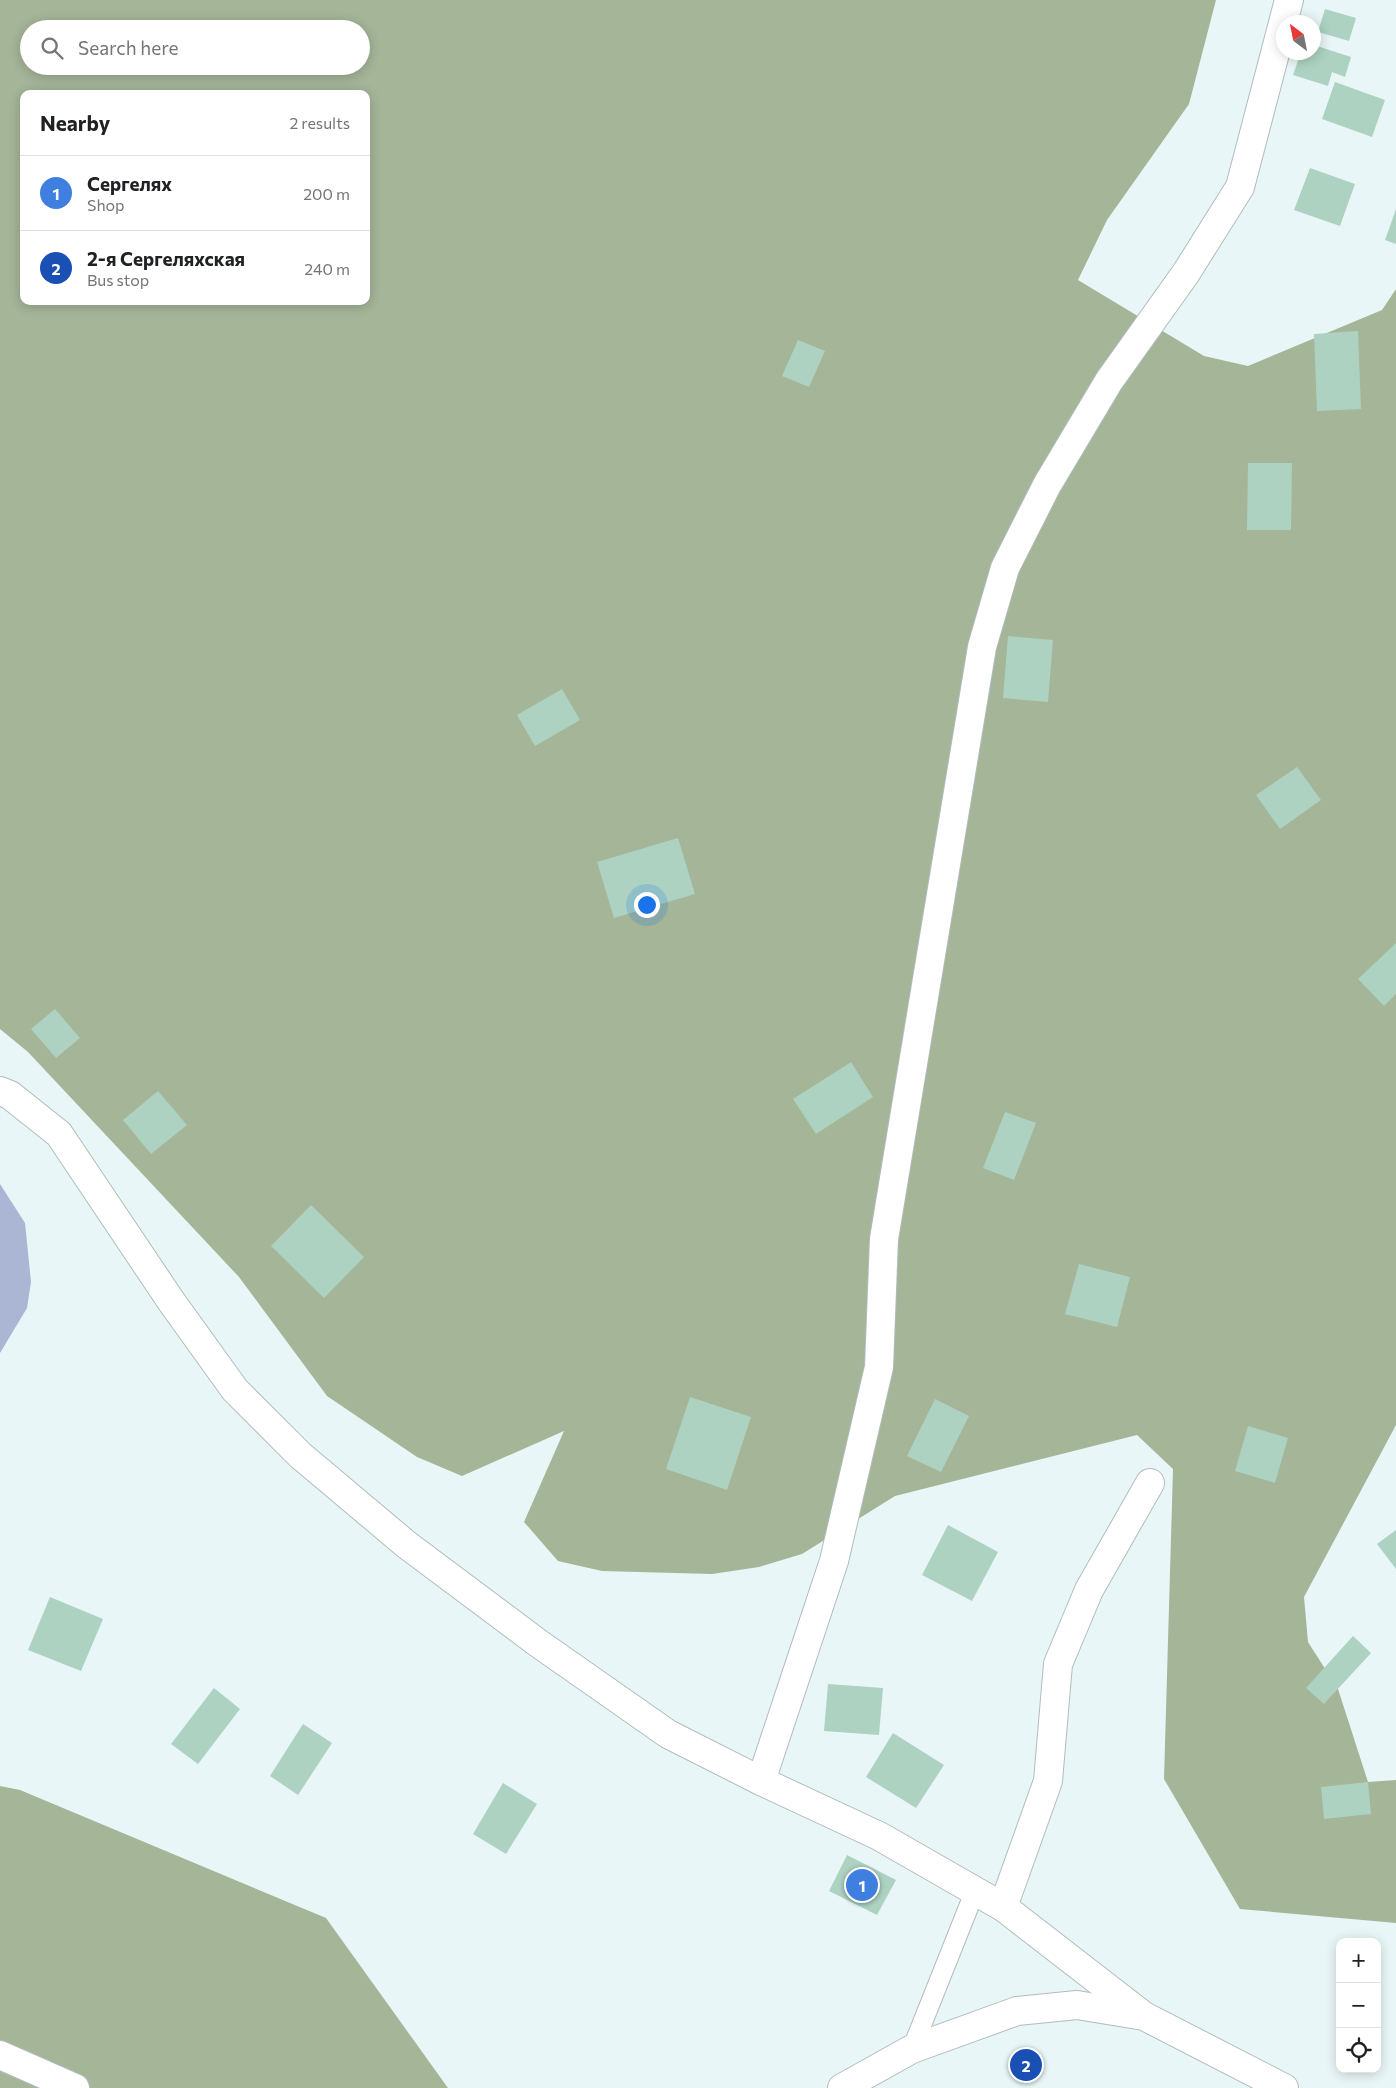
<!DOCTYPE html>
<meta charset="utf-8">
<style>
:root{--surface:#fff;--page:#f2f2f2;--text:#202124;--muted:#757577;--line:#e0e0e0;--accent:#bf3323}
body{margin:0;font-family:Commissioner,sans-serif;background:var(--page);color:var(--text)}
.controls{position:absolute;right:15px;bottom:15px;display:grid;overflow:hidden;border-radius:10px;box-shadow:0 2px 12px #0003}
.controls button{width:45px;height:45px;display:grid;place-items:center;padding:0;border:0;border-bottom:1px solid var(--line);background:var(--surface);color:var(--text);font:25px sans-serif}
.compass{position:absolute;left:1276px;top:15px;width:45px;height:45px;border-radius:50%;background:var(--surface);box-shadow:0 2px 12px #0003;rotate:328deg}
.you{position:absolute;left:646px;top:904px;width:18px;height:18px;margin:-12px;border:4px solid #fff;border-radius:50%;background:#1a73e8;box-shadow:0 0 0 8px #1a73e833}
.badge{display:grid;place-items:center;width:32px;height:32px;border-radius:50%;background:var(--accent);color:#fff;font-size:16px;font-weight:700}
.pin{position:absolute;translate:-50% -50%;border:2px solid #fff;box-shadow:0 1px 5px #0006}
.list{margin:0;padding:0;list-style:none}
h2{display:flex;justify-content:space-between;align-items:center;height:65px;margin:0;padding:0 20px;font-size:21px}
h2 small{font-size:16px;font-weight:400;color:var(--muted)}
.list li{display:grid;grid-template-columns:32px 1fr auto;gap:15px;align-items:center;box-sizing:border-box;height:75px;padding:0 20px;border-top:1px solid var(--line)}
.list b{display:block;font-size:19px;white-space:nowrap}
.list p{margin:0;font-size:16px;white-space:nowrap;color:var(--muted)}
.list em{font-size:16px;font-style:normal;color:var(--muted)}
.icon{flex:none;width:28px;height:28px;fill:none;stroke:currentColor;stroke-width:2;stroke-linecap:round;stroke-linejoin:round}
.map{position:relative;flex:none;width:1396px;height:2088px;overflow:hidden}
.search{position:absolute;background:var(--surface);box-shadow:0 2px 12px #0003;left:20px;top:20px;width:350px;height:55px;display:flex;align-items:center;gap:12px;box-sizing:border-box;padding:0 18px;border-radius:28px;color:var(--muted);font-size:19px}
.panel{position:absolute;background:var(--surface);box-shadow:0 2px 12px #0003;left:20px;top:90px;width:350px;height:215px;border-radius:10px}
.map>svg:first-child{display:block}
.forest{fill:#a4b598;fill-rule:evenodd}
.water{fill:#abb5d4}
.building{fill:#add2c2}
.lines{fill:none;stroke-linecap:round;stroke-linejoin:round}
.lane-casing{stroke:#b0bcbd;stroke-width:21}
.street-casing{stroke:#b0bcbd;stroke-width:30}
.secondary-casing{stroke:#b0bcbd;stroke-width:30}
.lane{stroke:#fff;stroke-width:19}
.street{stroke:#fff;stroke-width:28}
.secondary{stroke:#fff;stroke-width:28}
</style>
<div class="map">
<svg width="1396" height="2088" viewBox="0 0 1396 2088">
<rect width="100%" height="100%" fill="#e9f6f7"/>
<g class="forest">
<path d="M0,0H1216L1189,104L1107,220L1078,280L1204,356L1248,366L1382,310L1396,289V1425L1304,1597L1308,1642L1338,1689L1368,1782L1396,1780V1923L1240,1909L1164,1779L1173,1469L1137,1435L895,1496L802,1554L759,1567L712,1574L602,1571L558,1561L524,1522L564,1431L462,1476L417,1457L327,1396L239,1277L28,1052L0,1029ZM29,29H361V66H29ZM24,94H366V301H24Z"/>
<polygon points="0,1786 20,1790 326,1918 448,2088 0,2088"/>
</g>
<polygon class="water" points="0,1184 25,1223 31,1282 27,1308 0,1353"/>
<g class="building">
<polygon points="1325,9 1356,18 1349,41 1318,32"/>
<polygon points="1314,45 1351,57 1345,77 1332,72 1328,86 1293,75 1301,52 1314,52"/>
<polygon points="1335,82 1385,100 1372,137 1322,119"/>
<polygon points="1310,168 1355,184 1340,226 1294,210"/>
<polygon points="1396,209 1396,244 1385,240"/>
<polygon points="1358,331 1361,409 1317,411 1314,334"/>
<polygon points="798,340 825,351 809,387 782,376"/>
<polygon points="1248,463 1292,463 1291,530 1247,530"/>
<polygon points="1008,636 1053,640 1048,702 1003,698"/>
<polygon points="562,689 580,720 535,746 517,715"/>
<polygon points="1297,767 1321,800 1280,829 1256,795"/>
<polygon points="678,838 695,894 614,918 597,862"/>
<polygon points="1396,943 1396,994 1384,1006 1358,979"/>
<polygon points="55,1009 80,1038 56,1058 31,1029"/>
<polygon points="851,1062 873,1097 816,1134 793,1099"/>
<polygon points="158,1091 187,1125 151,1154 123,1120"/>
<polygon points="1005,1112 1036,1123 1014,1180 983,1168"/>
<polygon points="311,1205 364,1257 324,1298 271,1246"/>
<polygon points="1079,1264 1130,1277 1117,1327 1065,1314"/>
<polygon points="690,1397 751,1417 727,1490 666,1469"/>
<polygon points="935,1399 969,1416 941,1472 907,1456"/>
<polygon points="1248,1426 1288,1438 1275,1483 1235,1471"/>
<polygon points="948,1525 998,1552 972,1601 922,1575"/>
<polygon points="1396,1530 1396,1569 1377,1544"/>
<polygon points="50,1597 103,1619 81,1671 28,1650"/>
<polygon points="1353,1636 1371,1653 1324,1704 1306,1688"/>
<polygon points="828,1684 883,1688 879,1735 824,1731"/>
<polygon points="214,1688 240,1709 198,1764 171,1744"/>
<polygon points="303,1724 332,1743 298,1795 270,1776"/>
<polygon points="893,1733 944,1765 916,1808 866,1777"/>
<polygon points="1368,1782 1371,1814 1324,1819 1321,1787"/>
<polygon points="503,1783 537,1804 506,1854 473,1834"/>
<polygon points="847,1855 896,1880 877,1915 829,1891"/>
</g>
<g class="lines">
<g class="lane-casing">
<polyline id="lane" points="912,2049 975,1891"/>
</g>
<g class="street-casing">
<g id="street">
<polyline points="0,1091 10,1095 59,1134 171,1301 235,1390 300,1455 407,1545 538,1643 668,1734 761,1781"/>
<polyline points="1003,1907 1048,1781 1058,1664 1089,1590 1150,1483"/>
<polyline points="1144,2016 1003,1907 879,1836 761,1781 834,1561 879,1367 884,1239 982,647 1005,568 1047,485 1109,381 1186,273 1240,187 1289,0"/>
</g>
</g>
<g class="secondary-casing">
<g id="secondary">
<polyline points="0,2055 75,2088"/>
<polyline points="842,2088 912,2049 1017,2011 1077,2005 1144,2016 1284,2088"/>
</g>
</g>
<use href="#lane" class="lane"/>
<use href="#street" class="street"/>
<use href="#secondary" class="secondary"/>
</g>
</svg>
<div class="controls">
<button>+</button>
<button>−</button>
<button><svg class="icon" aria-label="locate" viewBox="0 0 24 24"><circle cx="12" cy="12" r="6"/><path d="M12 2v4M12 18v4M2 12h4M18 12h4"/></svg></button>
</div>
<svg class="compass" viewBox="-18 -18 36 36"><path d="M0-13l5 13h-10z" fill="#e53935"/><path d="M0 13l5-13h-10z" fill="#757577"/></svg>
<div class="you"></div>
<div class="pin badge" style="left:862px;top:1885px;background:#3f7fe0">1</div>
<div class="pin badge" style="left:1026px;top:2065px;background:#1a4fb4">2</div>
<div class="search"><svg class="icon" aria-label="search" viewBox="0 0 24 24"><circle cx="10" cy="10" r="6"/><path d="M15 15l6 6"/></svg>Search here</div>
<section class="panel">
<h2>Nearby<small>2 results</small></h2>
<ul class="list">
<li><span class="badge" style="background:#3f7fe0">1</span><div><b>Сергелях</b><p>Shop</p></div><em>200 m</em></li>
<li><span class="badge" style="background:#1a4fb4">2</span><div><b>2-я Сергеляхская</b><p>Bus stop</p></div><em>240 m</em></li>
</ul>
</section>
</div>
